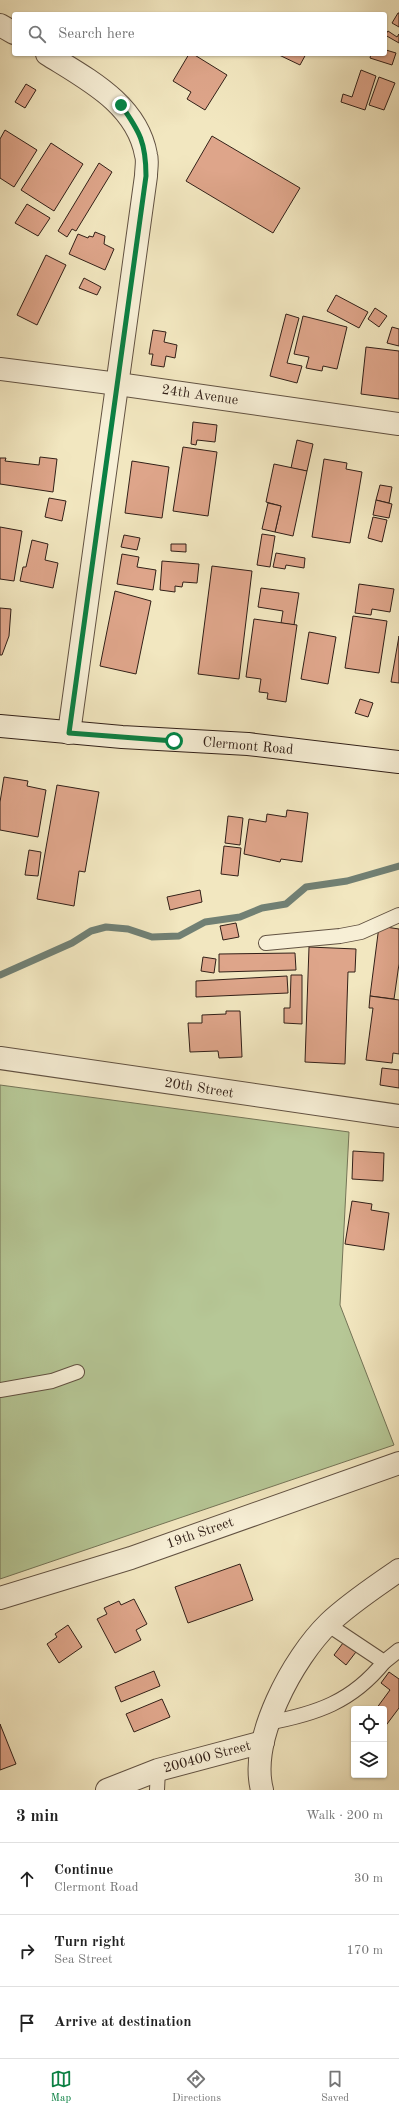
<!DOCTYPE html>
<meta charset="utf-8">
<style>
:root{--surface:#fff;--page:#f2f2f2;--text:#222;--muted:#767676;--line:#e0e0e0;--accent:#0b8043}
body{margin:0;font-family:"Old Standard TT",serif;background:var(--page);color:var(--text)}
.controls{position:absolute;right:12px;bottom:12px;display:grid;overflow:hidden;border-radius:4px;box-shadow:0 1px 3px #0004}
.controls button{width:36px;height:36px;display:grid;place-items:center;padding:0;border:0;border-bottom:1px solid var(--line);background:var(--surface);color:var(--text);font:20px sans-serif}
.stop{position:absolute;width:12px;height:12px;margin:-9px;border:3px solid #0b8043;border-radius:50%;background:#fff}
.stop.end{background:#0b8043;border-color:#fff;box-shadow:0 1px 4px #0008}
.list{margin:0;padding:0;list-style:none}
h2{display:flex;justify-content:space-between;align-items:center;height:52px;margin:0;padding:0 16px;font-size:17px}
h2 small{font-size:13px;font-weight:400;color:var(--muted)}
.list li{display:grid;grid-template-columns:26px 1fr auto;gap:12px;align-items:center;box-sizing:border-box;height:72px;padding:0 16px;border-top:1px solid var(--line)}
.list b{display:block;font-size:15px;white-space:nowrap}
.list p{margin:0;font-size:13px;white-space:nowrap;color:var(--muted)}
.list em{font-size:13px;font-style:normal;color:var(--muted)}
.icon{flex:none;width:22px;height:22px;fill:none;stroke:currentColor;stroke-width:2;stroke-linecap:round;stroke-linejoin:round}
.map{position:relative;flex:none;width:399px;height:1790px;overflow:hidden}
.search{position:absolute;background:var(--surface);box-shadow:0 1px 3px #0004;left:12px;right:12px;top:12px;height:44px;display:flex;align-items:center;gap:10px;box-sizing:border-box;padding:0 14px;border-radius:4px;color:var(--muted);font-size:15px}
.sheet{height:268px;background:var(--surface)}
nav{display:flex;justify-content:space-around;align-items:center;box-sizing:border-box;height:56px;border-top:1px solid var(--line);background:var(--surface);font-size:11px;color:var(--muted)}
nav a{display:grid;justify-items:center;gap:2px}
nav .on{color:var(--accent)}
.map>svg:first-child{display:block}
.green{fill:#b6c796;stroke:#747457}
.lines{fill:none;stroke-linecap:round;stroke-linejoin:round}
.stream{stroke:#718074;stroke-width:7}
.building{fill:#dea58a;stroke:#322018}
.lane-casing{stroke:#625242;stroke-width:16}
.street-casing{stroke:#625242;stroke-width:24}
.secondary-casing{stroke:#322018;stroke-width:24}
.lane{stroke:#f7efd6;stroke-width:14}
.street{stroke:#f7efd6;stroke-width:22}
.secondary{stroke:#f7efd6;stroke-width:22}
.route{stroke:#0b8043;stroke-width:5}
.labels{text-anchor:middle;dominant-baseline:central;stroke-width:3;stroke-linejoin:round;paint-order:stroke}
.street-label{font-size:14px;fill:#322018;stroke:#f7efd6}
</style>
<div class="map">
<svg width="399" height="1790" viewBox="0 0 399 1790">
<rect width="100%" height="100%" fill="#f2e7c0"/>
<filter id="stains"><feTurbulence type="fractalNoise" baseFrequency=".005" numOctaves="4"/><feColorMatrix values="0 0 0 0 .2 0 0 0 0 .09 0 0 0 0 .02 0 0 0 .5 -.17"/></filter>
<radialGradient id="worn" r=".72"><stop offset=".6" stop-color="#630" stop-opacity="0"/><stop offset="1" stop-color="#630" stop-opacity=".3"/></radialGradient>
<polygon class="green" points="0,1085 349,1132 340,1305 394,1445 0,1579"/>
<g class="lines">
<polyline class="stream" points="0,975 72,943 91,931 106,927 128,929 152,937 179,936 205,922 240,917 262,908 286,904 306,887 347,881 399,866"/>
</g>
<g class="building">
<polygon points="398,13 399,13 399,27 392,23"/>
<polygon points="388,31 397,37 399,34 399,43 385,35"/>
<polygon points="385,47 386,50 396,53 392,65 370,58 371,54 385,54"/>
<polygon points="189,54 193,54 227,75 205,110 187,99 191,92 173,81"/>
<polygon points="277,54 306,54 300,65"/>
<polygon points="361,70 376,76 365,110 341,102 343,94 352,97"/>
<polygon points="379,77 395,83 384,110 369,105"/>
<polygon points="26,84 36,90 25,108 15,102"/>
<polygon points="5,130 37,150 14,187 0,178 0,139"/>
<polygon points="212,136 300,188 273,233 186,181"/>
<polygon points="51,143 83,164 54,211 21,190"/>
<polygon points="99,163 112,172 76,231 72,229 67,237 58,231"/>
<polygon points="27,204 50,218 38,236 15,223"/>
<polygon points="95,232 105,236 104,244 114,249 105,270 69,254 78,234 88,238 89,236 93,237"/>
<polygon points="46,255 66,265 37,325 17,315"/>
<polygon points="84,278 101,287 97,295 79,288"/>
<polygon points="336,295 368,312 359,328 327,311"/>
<polygon points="375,308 387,316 379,327 368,319"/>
<polygon points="286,314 299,318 287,363 302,366 297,383 270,376"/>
<polygon points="303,316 347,327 337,369 323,366 322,371 306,368 309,357 294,354"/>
<polygon points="392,327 399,329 399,346 387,343"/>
<polygon points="153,330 166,332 164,342 177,345 175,358 166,356 164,367 151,365 153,354 149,354"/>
<polygon points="366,347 399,351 399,399 361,394"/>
<polygon points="193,422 217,425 215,442 197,440 196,445 191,444"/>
<polygon points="297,440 313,444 307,471 291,468"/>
<polygon points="183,447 217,452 208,516 173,511"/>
<polygon points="40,457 57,459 53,492 0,484 0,458 6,458 5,461 39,465"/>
<polygon points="324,459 347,463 346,469 362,472 350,543 312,537"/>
<polygon points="132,461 169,467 162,518 125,513"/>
<polygon points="274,464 307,471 293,536 275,532 281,506 266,502"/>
<polygon points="380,485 392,487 389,503 376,500"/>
<polygon points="49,498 66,501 62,521 45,517"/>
<polygon points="376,500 392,504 389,518 373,515"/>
<polygon points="268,503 281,506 275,532 262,529"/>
<polygon points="373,517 387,520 382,542 368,538"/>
<polygon points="0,527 22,531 14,581 0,579"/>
<polygon points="262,534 275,536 270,567 257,565"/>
<polygon points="124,535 140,538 137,550 121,547"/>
<polygon points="32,540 48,544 45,560 58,563 53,588 20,581 23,567 26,567"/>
<polygon points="171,544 186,544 186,552 171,551"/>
<polygon points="276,553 305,558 304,568 286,565 285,569 273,567"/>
<polygon points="122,554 139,557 137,567 156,570 153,590 117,584"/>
<polygon points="162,561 199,564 197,583 183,582 182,587 175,586 175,592 160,590"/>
<polygon points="212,566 252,571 239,679 198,674"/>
<polygon points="359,584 394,589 390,612 372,609 371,615 355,613"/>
<polygon points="261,588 299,593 294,625 281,623 283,611 258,607"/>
<polygon points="115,591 151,601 136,674 100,666"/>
<polygon points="0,608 11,609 9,636 2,655 0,655"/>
<polygon points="353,616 387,621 379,673 345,668"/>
<polygon points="254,619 297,625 286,702 267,699 268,693 259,692 261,679 246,677"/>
<polygon points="309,632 336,637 328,684 301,679"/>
<polygon points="399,636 399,683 391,682"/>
<polygon points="360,699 373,703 368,717 355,713"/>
<polygon points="4,777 28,781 27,786 46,790 38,837 0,830 0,802"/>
<polygon points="57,785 99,792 85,872 79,871 74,906 37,899"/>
<polygon points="287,810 308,813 302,862 281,859 280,862 244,854 249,819 266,822 267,814 286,817"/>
<polygon points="228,816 243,818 240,845 225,843"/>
<polygon points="224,846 241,848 238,876 221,874"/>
<polygon points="29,850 41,852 38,876 25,875"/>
<polygon points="200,890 202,902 170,910 167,897"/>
<polygon points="236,923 239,937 223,940 220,926"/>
<polygon points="379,926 399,929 399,964 394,999 370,996"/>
<polygon points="309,947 356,949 355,972 348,972 345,1064 305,1062"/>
<polygon points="295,953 296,970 219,972 219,954"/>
<polygon points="203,957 216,959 214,973 201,971"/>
<polygon points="291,975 302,975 302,1024 284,1023 284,1008 290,1008"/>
<polygon points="287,976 288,993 196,997 196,981"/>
<polygon points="370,996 399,1000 399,1054 393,1053 392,1063 366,1060 373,1008 369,1008"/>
<polygon points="226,1011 240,1011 242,1057 219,1058 218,1051 190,1052 188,1023 202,1023 202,1015 226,1014"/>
<polygon points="382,1068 399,1070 399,1088 380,1085"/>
<polygon points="353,1151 384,1153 383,1181 352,1179"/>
<polygon points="352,1201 372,1204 371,1210 389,1213 384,1250 345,1244"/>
<polygon points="240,1564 253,1600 188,1623 175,1587"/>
<polygon points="134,1599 147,1624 136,1630 141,1640 115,1653 97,1619 107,1614 104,1608 119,1601 121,1605"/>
<polygon points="68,1625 82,1647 59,1663 47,1644 57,1637 55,1634"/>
<polygon points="346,1639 359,1648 346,1665 334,1655"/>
<polygon points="154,1671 160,1686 121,1702 115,1687"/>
<polygon points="389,1672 399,1679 399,1708 384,1728 384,1709 376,1709 390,1690 381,1683"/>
<polygon points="162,1699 170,1717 134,1732 126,1714"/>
<polygon points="0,1724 16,1764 0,1770"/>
</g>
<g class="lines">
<g class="lane-casing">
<g id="lane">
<polyline points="266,943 340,936 361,932 399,915"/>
<polyline points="0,1390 52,1381 77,1372"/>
<polyline points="327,1624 384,1662 399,1650"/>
<path d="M267,1723C316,1714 352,1702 384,1662"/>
<polyline points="157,1790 158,1770"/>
</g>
</g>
<g class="street-casing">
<g id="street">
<polyline points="0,25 14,33"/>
<path d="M47,54C87,79 137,104 146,155C148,161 146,169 146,176L69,733"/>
<polyline points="0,369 118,384 399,424"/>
<polyline points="0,1058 399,1116"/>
<polyline points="0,1598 131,1558 399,1463"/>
<polyline points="107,1790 158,1770 263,1742"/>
<path d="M262,1790C249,1739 293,1658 329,1623C350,1603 375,1587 399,1570"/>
</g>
</g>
<g class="secondary-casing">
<polyline id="secondary" points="0,726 122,737 248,744 399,762"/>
</g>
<use href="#lane" class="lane"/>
<use href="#street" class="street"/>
<use href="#secondary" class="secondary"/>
</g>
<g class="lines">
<path class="route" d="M121,105C140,132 146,143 146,176L69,733L174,741"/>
</g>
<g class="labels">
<g class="street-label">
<text transform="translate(200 395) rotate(8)">24th Avenue</text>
<text transform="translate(248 746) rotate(5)">Clermont Road</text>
<text transform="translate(199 1088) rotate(9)">20th Street</text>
<text transform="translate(200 1533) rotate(-19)">19th Street</text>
<text transform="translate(207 1757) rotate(-15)">200400 Street</text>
</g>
</g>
<rect width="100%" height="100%" filter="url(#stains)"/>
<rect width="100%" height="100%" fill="url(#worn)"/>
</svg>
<div class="controls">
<button><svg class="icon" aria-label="locate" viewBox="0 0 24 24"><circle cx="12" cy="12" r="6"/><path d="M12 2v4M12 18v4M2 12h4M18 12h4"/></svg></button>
<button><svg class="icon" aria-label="layers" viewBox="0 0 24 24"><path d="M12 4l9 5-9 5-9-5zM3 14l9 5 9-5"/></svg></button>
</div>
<div class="stop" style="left:174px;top:741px"></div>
<div class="stop end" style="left:121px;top:105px"></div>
<div class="search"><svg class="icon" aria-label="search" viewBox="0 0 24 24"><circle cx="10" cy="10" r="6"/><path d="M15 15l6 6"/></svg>Search here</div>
</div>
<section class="sheet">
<h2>3 min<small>Walk · 200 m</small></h2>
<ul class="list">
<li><svg class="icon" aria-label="ahead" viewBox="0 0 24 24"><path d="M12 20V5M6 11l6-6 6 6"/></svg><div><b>Continue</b><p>Clermont Road</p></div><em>30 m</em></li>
<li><svg class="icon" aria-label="right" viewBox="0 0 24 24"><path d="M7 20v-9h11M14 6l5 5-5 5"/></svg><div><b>Turn right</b><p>Sea Street</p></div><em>170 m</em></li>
<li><svg class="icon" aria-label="arrive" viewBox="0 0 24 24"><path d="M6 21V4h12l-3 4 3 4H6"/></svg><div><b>Arrive at destination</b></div></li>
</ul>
</section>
<nav>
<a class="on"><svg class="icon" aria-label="map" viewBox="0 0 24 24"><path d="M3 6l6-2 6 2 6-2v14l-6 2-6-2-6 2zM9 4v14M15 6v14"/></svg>Map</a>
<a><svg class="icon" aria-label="directions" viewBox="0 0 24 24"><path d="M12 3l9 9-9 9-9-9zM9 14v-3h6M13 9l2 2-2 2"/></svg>Directions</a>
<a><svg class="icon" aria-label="saved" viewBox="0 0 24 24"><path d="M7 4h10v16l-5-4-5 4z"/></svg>Saved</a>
</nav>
